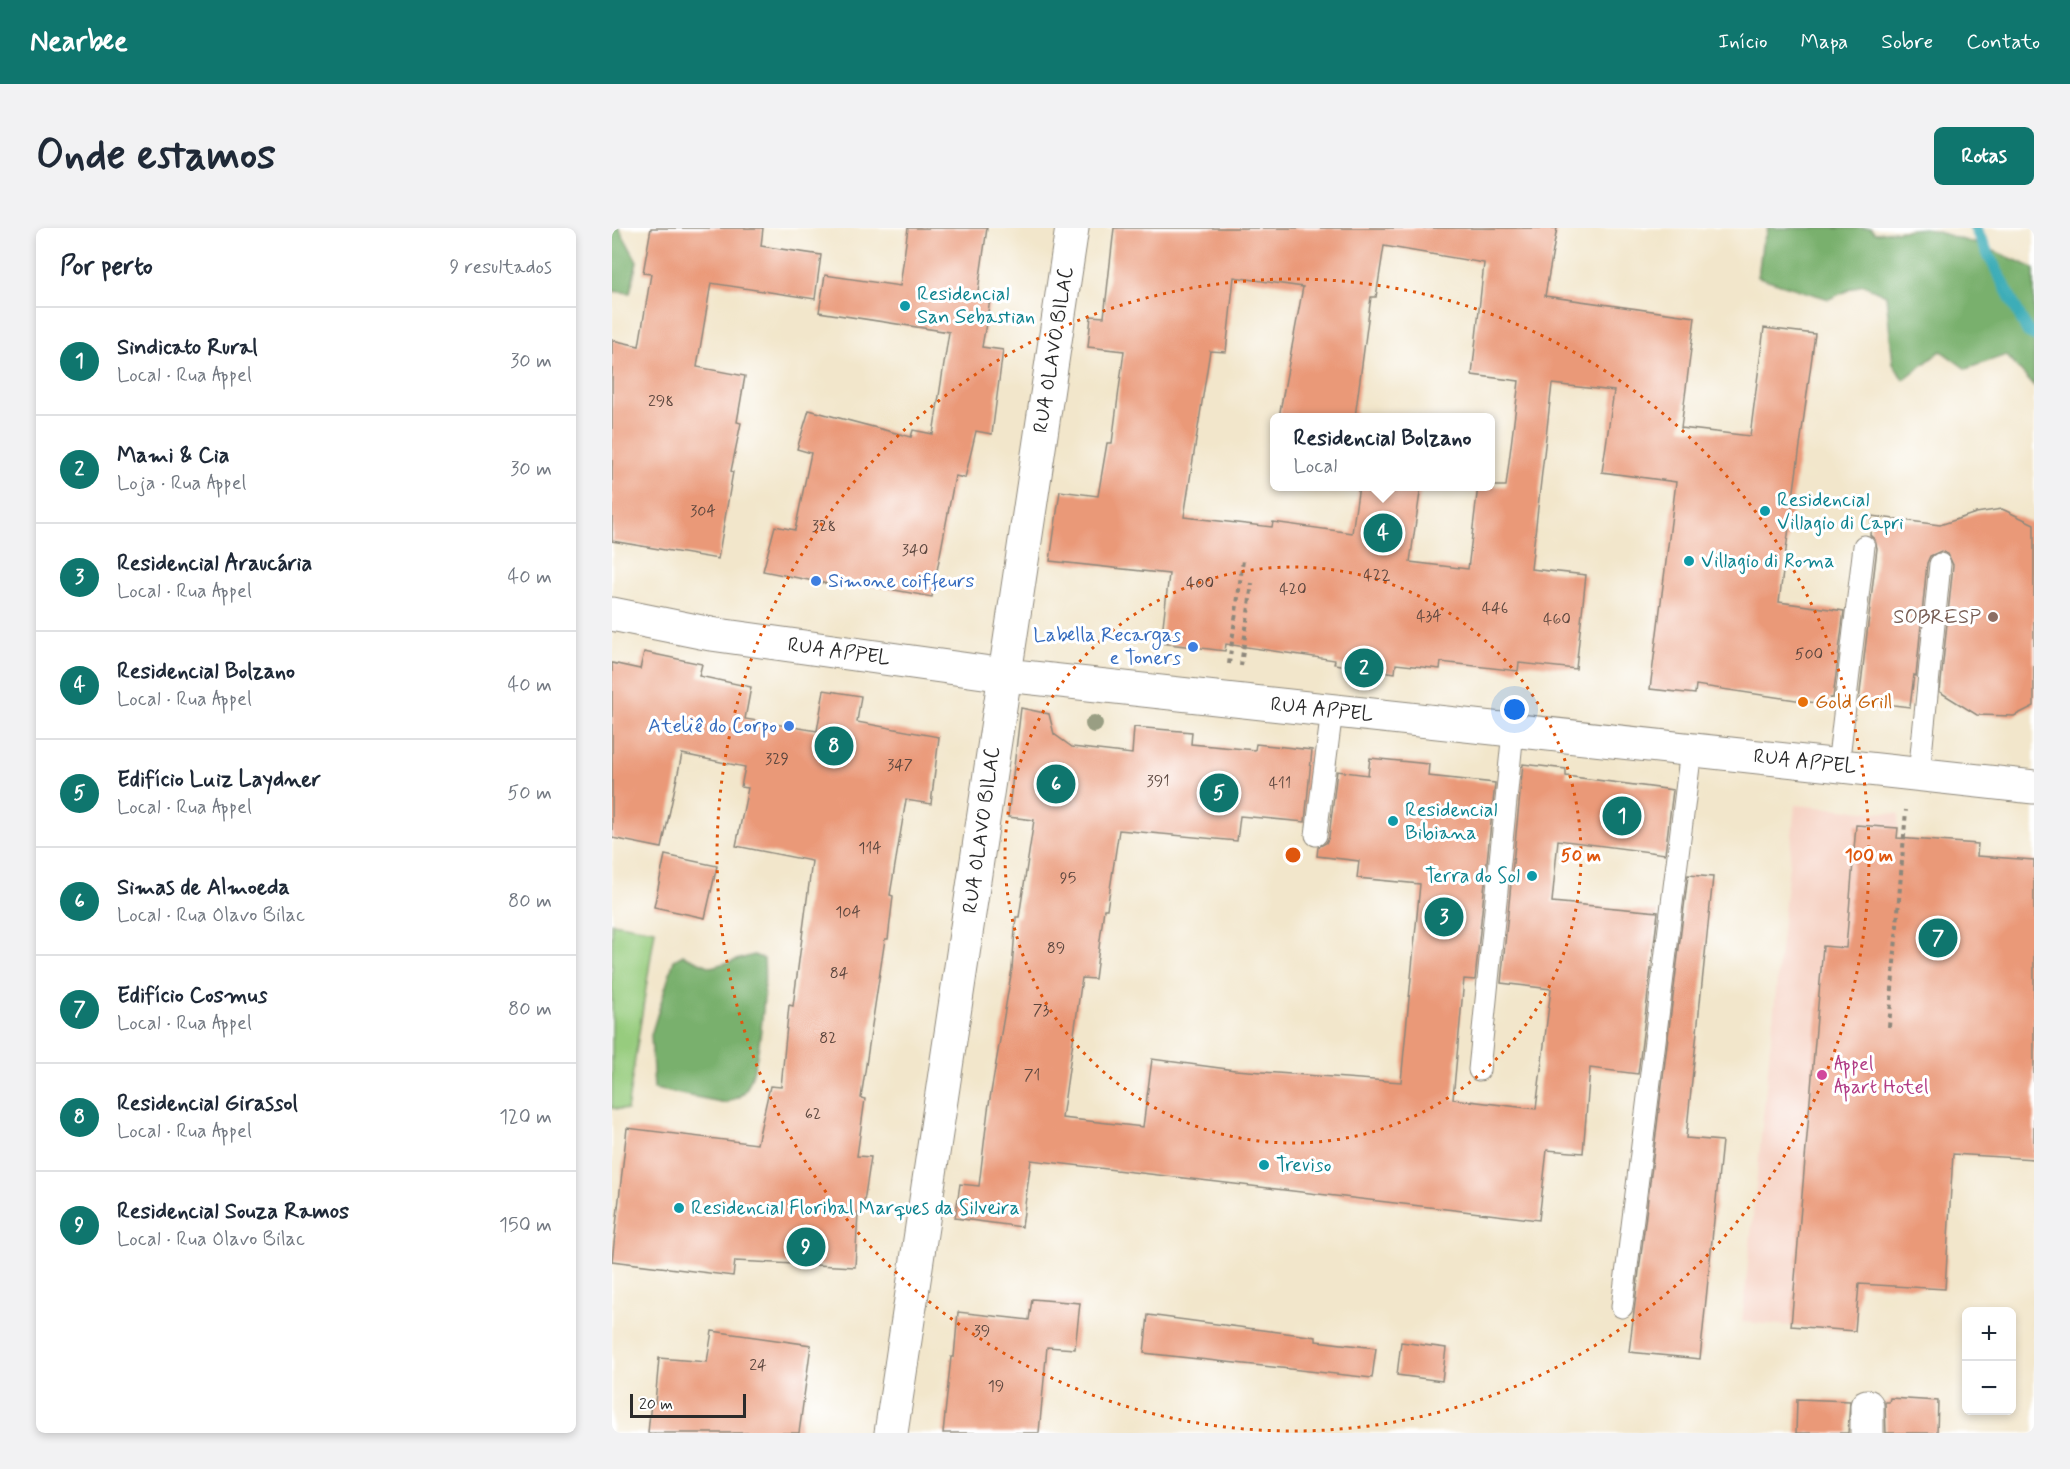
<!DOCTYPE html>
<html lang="pt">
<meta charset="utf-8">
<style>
:root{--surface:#fff;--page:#f2f2f3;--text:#1f2937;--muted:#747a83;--line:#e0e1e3;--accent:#0f766e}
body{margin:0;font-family:Mynerve,sans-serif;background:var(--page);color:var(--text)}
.controls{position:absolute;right:18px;bottom:18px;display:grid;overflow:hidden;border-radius:9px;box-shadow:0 3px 9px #0003}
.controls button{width:54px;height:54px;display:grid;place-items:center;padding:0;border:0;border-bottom:2px solid var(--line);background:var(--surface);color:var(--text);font:30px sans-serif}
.scale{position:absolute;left:18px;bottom:15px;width:116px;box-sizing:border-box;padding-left:6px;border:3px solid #2b2b2b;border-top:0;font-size:16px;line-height:21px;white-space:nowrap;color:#2b2b2b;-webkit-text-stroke:4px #fff;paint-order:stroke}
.you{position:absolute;left:903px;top:482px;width:21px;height:21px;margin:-15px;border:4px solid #fff;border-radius:50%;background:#1a73e8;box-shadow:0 0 0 9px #1a73e833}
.badge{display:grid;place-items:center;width:39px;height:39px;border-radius:50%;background:var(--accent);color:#fff;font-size:20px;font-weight:700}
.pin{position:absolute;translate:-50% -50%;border:3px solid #fff;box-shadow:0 2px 6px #0006}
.popup{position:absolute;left:658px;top:185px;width:225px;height:78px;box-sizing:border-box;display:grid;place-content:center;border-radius:9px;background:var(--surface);filter:drop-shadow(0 2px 4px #0005);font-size:20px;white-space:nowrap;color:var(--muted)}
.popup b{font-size:22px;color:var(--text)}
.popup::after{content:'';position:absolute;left:50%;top:100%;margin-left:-12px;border:12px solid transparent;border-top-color:var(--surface)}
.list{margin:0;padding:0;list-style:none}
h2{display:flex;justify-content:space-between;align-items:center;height:78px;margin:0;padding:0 24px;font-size:26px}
h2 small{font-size:20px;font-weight:400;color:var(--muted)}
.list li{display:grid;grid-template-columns:39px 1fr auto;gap:18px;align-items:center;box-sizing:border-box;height:108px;padding:0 24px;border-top:2px solid var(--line)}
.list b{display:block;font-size:22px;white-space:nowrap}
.list p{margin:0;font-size:20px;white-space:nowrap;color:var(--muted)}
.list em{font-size:20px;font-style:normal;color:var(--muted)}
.map{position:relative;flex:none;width:1422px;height:1205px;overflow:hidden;border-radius:9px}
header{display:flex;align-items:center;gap:36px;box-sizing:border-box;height:84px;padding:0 30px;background:var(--accent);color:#fff}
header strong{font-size:28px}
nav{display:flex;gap:33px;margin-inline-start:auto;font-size:21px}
.intro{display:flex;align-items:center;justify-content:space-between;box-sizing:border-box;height:144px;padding:0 36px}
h1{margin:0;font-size:42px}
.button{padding:15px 27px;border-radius:9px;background:var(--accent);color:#fff;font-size:21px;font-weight:700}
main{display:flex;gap:36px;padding:0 36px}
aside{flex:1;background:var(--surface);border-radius:9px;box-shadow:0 3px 9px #0003}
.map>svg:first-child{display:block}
.built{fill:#f6d2c3}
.green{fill:#97cc7e;stroke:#617c54;stroke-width:1.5}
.forest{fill:#79b06d;stroke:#526e4c;stroke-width:1.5}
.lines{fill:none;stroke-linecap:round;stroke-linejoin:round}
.stream{stroke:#3dadb8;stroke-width:12}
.building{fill:#ea9978;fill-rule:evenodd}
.lane-casing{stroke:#8e887b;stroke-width:23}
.street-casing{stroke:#8e887b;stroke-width:35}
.path{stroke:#8e887b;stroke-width:4;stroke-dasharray:4.5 4.5;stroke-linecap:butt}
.lane{stroke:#fff;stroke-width:21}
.street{stroke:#fff;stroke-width:33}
.tree{fill:#999e83}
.ring{fill:none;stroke:#df570e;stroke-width:3;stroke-dasharray:3 6}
.culture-dot{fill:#0f9aa8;stroke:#fff;stroke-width:2}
.shop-dot{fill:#3f7fe0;stroke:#fff;stroke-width:2}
.education-dot{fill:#8d6e63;stroke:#fff;stroke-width:2}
.food-dot{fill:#e8710a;stroke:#fff;stroke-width:2}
.hotel-dot{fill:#d1479c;stroke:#fff;stroke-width:2}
.labels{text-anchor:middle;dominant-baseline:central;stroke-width:6;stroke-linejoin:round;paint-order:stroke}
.number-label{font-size:16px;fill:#5b463e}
.culture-label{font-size:20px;fill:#0d838f;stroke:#fff;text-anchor:start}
.street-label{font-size:20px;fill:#2b2b2b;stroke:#fff}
.shop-label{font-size:20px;fill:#366cbe;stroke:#fff;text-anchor:end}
.education-label{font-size:20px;fill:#785e54;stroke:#fff;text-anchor:end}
.food-label{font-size:20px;fill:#c56008;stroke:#fff;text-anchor:start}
.hotel-label{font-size:20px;fill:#b23c85;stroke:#fff;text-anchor:start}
.centre{fill:#df570e;stroke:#fff;stroke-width:3}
.ring-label{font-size:18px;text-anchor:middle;font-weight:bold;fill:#df570e;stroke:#fff;stroke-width:6;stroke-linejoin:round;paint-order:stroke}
</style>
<header>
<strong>Nearbee</strong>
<nav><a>Início</a><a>Mapa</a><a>Sobre</a><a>Contato</a></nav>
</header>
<div class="intro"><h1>Onde estamos</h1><a class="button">Rotas</a></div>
<main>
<aside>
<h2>Por perto<small>9 resultados</small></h2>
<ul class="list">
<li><span class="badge">1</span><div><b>Sindicato Rural</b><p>Local · Rua Appel</p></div><em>30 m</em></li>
<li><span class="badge">2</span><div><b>Mami &amp; Cia</b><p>Loja · Rua Appel</p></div><em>30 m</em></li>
<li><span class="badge">3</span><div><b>Residencial Araucária</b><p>Local · Rua Appel</p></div><em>40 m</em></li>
<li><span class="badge">4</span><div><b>Residencial Bolzano</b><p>Local · Rua Appel</p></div><em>40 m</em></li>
<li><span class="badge">5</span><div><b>Edifício Luiz Laydner</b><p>Local · Rua Appel</p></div><em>50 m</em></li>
<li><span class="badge">6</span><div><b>Simas de Almoeda</b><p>Local · Rua Olavo Bilac</p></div><em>80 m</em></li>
<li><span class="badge">7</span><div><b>Edifício Cosmus</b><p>Local · Rua Appel</p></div><em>80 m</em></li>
<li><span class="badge">8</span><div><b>Residencial Girassol</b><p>Local · Rua Appel</p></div><em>120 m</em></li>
<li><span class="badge">9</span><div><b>Residencial Souza Ramos</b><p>Local · Rua Olavo Bilac</p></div><em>150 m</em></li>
</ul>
</aside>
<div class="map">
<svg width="1422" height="1205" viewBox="0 0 1422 1205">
<rect width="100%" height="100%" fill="#fff"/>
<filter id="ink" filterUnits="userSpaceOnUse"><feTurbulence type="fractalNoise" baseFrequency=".0167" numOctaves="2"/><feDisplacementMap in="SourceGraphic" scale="12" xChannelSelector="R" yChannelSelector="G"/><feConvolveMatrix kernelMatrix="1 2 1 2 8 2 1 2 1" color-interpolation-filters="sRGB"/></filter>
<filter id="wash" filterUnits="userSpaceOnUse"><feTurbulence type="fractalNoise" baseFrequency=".008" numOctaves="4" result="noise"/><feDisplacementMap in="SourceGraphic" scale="24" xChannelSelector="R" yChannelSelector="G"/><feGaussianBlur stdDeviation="1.35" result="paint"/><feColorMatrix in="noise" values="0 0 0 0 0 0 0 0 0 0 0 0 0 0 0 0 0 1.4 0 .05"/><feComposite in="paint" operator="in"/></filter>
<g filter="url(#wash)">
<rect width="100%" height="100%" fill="#f2e6cb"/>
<polygon class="built" points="1183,577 1287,586 1243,1103 1130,1094"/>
<polygon class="green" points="0,695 43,702 15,882 0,880"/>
<g class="forest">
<polygon points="0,0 7,0 25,33 18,65 0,63"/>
<polygon points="1156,0 1258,0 1263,5 1312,0 1368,17 1422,40 1422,158 1394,127 1354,141 1329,123 1291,152 1281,135 1274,67 1250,56 1217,71 1146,49 1150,17"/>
<path d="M71,727L99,739L142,727L152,731C154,761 149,839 133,863C129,869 120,872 114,875L42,861L39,807L62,732Z"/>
</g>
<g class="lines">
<polyline class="stream" points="1363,0 1416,104 1422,107"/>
</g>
<g id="blocks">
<g class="building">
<polygon points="39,0 151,0 149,18 209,27 203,71 99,55 85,139 133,148 125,194 129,195 119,243 121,244 106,331 0,313 0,112 27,118 39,46 31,45"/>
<polygon points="296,0 375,0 365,70 378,72 370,119 391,122 380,206 364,203 353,250 343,248 320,369 228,352 227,358 151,343 163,298 183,302 199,225 185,221 197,182 299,209 301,202 321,206 337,104 207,84 213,47 288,58"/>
<path d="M502,0H945L933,68L1083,89L1069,200L1138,208L1152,100L1203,106L1167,374L1232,383L1221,470H1218L1217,477L1084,457L1083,466L1038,461L1064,254L990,244L1002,163L940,156L919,341L974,347L964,441L907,435L906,443L829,434L828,441L784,436L783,445L722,436L723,432L614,416L613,423L549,415L557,346L438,333L448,263L486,268L495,215H500L512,123L476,119L479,88L492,89ZM772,18L872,35L860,147L907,153L894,258H866L856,341L798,334L809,258H747L740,305L661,294L660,299L572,289L598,123L614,124L622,49L691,59L667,189H743L759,69H764Z"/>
<polygon points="1390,281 1422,296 1422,478 1402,488 1365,487 1328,464 1341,337 1336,326 1329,323 1318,328 1315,335 1304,448 1302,447 1298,479 1247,473 1265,320 1263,312 1258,307 1260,288 1328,297 1364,285"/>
<polygon points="32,424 90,436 87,448 139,459 133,491 205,503 212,462 249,468 245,494 327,509 319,576 294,572 278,667 281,668 276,711 273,711 249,870 253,871 245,928 259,929 250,986 246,985 243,1039 123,1033 121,1048 0,1033 15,900 145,916 158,858 169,859 177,777 181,778 200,633 124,618 136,560 129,559 133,539 70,526 50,620 0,610 0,435 28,441"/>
<polygon points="409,480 437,486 442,506 460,519 520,526 522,499 580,504 579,516 643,522 644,516 700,522 693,594 628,588 625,613 507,602 495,681 492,681 483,751 470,750 450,890 531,899 540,831 623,842 789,854 808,656 745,650 747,633 705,628 706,619 714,615 717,609 725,543 756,547 758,530 817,536 816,548 883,555 863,752 852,751 841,871 924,881 939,761 889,755 911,536 954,541 954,548 1061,562 1053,626 946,612 940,674 1046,684 1026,846 978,840 971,925 935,922 927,992 419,932 410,999 343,990 348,956 367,958 376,882 400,741 404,689 407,689 422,592 396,589"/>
<polygon points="1244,597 1286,600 1285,610 1366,616 1365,628 1422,632 1422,931 1341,926 1333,1061 1247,1056 1243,1103 1179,1098 1211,718 1234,720"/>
<polygon points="53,627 105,638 93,690 42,679"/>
<polygon points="1076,647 1101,649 1074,910 1110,913 1088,1131 1017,1124"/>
<polygon points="420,1071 468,1075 463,1121 435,1119 427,1205 331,1205 339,1129 342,1129 346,1084 417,1092"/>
<polygon points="536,1087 704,1109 704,1113 764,1120 760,1150 532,1125"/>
<polygon points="100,1103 199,1117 187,1205 36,1205 39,1174 43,1175 47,1130 95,1134"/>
<polygon points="789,1114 834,1120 830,1153 785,1147"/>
<polygon points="1278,1170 1326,1173 1325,1205 1274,1205 1273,1174 1277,1174"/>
<polygon points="1185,1171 1238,1173 1236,1205 1184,1205"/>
</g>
</g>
</g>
<g filter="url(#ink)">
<use href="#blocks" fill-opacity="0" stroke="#8e887b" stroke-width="1.5"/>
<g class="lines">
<g class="lane-casing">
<g id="lane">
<polyline points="1226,538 1252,318"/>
<polyline points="1307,547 1328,336"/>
<polyline points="704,607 720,483"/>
<polyline points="867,842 901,503"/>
<polyline points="1010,1079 1079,522"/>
</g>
</g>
<g class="street-casing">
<g id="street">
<polyline points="0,386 99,406 393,447 1422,559"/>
<polyline points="279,1205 460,0"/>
<polyline points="1255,1205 1255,1178"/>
</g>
</g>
<g class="path">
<polyline points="617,436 631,332"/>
<polyline points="629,438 640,355"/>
<polyline points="1277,799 1294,582"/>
</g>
<use href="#lane" class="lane"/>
<use href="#street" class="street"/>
</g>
<circle class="tree" cx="482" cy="496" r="9"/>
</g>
<g class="ring">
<circle cx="681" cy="627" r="288"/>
<circle cx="681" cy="627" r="576"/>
</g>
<g class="culture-dot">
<circle cx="293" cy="78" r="6"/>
<circle cx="1153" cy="283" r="6"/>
<circle cx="1077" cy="333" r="6"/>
<circle cx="781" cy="593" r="6"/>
<circle cx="920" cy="648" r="6"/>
<circle cx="652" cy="937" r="6"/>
<circle cx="67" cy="980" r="6"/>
</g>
<g class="shop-dot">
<circle cx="204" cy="353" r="6"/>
<circle cx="581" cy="419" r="6"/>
<circle cx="177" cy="498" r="6"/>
</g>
<circle class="education-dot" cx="1381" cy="389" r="6"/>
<circle class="food-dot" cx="1191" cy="474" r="6"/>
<circle class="hotel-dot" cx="1210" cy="847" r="6"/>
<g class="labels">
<g class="number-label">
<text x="49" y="173">298</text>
<text x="91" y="283">304</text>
<text x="212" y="298">328</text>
<text x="303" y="322">340</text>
<text x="765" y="347">422</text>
<text x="588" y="355">400</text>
<text x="681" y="361">420</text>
<text x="883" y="380">446</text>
<text x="817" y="388">434</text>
<text x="945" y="391">460</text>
<text x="1197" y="426">500</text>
<text x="165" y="531">329</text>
<text x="288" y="537">347</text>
<text x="546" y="553">391</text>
<text x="668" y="555">411</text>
<text x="258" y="620">114</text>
<text x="456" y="650">95</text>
<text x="236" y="684">104</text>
<text x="444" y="720">89</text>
<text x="227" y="745">84</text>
<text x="429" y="782">73</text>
<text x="216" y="810">82</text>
<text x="420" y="847">71</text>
<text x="201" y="886">62</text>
<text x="370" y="1103">39</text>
<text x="146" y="1137">24</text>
<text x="384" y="1158">19</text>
</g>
<g class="culture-label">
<text x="305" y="66">Residencial<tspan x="305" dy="23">San Sebastian</tspan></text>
<text x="1165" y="272">Residencial<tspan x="1165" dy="23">Villagio di Capri</tspan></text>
<text x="1089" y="333">Villagio di Roma</text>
<text x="793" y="582">Residencial<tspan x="793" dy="23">Bibiana</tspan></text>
<text x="908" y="648" text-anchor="end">Terra do Sol</text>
<text x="664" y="937">Treviso</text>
<text x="79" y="980">Residencial Floribal Marques da Silveira</text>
</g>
<g class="street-label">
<text transform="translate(442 122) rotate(-81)">RUA OLAVO BILAC</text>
<text transform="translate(227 424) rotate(8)">RUA APPEL</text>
<text transform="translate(710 482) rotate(6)">RUA APPEL</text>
<text transform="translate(1193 534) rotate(6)">RUA APPEL</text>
<text transform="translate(370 602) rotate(-82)">RUA OLAVO BILAC</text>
</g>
<g class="shop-label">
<text x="216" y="353" text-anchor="start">Simone coiffeurs</text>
<text x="569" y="407">Labella Recargas<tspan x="569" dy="23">e Toners</tspan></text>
<text x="165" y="498">Ateliê do Corpo</text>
</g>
<g class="education-label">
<text x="1369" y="389">SOBRESP</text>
</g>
<g class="food-label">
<text x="1203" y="474">Gold Grill</text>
</g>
<g class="hotel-label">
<text x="1222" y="836">Appel<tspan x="1222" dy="23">Apart Hotel</tspan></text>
</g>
</g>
<circle cx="681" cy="627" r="9" class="centre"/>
<g class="ring-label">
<text x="969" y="633">50 m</text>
<text x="1257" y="633">100 m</text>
</g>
</svg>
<div class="controls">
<button>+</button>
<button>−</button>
</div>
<div class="scale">20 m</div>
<div class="you"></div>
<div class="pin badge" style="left:1010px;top:588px">1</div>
<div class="pin badge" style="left:752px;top:440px">2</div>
<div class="pin badge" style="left:832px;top:689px">3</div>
<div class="pin badge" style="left:771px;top:305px">4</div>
<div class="popup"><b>Residencial Bolzano</b>Local</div>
<div class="pin badge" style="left:607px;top:565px">5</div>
<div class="pin badge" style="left:444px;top:556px">6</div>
<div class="pin badge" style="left:1326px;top:710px">7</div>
<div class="pin badge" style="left:222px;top:518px">8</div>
<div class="pin badge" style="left:194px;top:1019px">9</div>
</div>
</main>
